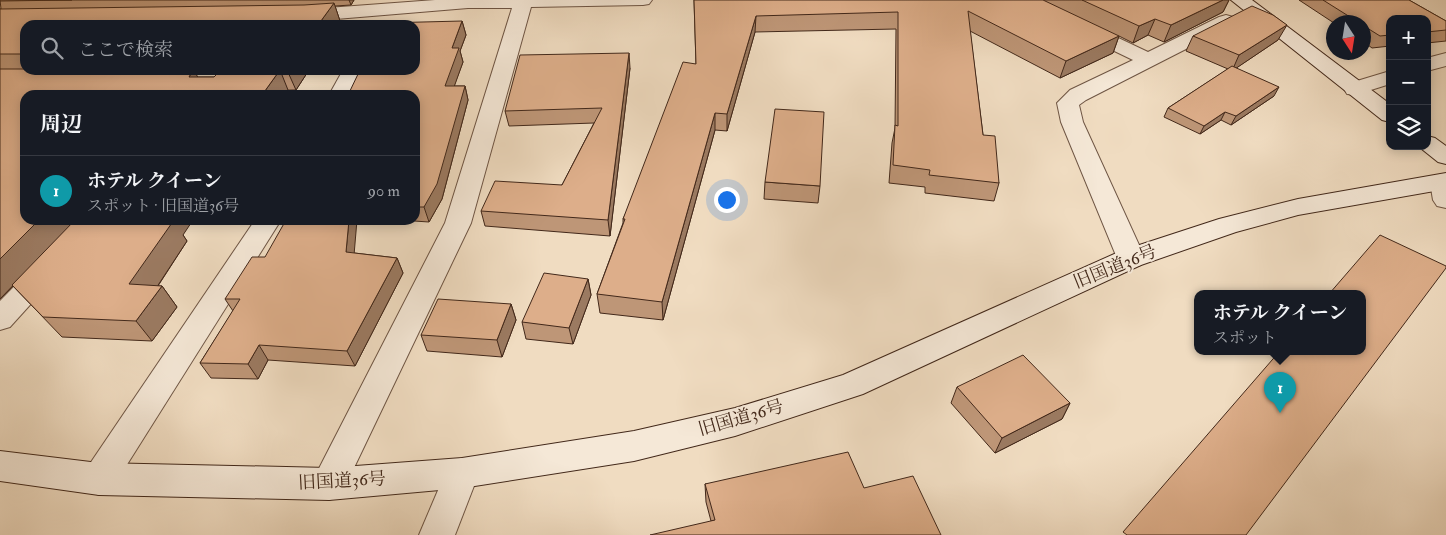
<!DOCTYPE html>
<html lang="ja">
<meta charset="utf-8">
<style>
:root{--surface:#171b24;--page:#242831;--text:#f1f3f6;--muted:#9ea1a6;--line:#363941;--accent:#db2777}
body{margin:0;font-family:"IM FELL Double Pica","Noto Serif JP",serif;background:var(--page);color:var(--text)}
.controls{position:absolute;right:15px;top:15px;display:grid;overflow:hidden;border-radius:10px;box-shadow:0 2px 12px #0003}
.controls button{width:45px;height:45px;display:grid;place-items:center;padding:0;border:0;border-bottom:1px solid var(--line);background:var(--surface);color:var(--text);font:25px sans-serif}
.compass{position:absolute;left:1326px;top:15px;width:45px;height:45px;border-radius:50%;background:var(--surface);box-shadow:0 2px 12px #0003;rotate:168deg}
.you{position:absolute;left:726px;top:199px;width:18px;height:18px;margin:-12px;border:4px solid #fff;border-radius:50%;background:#1a73e8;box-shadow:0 0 0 8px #1a73e833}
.badge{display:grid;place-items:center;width:32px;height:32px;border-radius:50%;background:var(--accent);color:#fff;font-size:16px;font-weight:700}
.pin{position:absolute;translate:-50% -41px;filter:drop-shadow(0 1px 2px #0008)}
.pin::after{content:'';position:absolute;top:26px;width:18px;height:15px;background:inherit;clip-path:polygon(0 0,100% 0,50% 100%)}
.popup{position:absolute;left:1194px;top:290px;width:172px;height:65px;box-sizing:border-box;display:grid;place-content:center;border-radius:10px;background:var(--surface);filter:drop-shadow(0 1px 4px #0005);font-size:16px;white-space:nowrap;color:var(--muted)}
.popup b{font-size:19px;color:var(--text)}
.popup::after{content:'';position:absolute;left:50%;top:100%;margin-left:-10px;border:10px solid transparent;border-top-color:var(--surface)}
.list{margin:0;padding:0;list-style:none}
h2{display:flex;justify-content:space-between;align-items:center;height:65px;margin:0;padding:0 20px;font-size:21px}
h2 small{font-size:16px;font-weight:400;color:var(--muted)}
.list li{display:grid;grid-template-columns:32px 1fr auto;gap:15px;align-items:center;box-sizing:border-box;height:70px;padding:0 20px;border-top:1px solid var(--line)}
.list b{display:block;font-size:19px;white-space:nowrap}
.list p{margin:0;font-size:16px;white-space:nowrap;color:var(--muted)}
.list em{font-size:16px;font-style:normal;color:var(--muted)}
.icon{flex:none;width:28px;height:28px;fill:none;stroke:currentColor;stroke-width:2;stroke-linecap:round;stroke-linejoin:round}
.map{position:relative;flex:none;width:1446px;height:535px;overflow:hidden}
.search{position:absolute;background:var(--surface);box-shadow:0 2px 12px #0003;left:20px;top:20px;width:400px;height:55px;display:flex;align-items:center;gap:12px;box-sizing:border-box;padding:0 18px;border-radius:15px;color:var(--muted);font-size:19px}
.panel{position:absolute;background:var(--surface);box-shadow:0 2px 12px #0003;left:20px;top:90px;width:400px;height:135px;border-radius:15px}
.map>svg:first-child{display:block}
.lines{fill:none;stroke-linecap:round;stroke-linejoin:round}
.street-casing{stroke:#6e5544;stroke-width:2}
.secondary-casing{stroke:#42281a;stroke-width:2}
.street{fill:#f5e8d7;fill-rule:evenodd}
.secondary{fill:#f5e8d7;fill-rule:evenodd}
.wall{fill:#be9677;stroke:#42281a;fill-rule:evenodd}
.shaded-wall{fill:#9b7a61;stroke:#42281a}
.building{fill:#ddae8a;stroke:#42281a}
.labels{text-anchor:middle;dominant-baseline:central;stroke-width:4;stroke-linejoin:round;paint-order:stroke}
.street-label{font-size:18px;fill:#42281a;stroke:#f5e8d7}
</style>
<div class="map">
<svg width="1446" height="535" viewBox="0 0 1446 535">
<rect width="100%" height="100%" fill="#f0dcc1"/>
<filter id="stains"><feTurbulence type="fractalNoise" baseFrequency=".004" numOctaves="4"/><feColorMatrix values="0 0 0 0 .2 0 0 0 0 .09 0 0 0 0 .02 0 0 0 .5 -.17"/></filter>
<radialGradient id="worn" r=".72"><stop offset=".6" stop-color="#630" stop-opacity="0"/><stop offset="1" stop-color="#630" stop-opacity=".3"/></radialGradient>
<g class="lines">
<g class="street-casing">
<g id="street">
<polygon points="435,0 652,0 649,4 643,5 531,7 471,223 341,495 329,500 317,495 311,484 445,223 512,8 468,8 300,22 293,20 291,16 293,12 300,10"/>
<polygon points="1014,0 1038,0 1148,52 1219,17 1226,15 1233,17 1235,21 1233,25 1086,100 1079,105 1083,122 1145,258 1141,265 1131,267 1121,265 1117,258 1061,122 1057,103 1070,90 1133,60 1017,4"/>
<polygon points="1446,53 1446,66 1427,71 1427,58"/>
<polygon points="343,70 363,70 351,95 329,95"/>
<polygon points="1390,71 1390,84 1355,95 1347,94 1344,89 1347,84"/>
<polygon points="1442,174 1446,175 1446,208 1437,206 1433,200 1430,182 1433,177"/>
<polygon points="79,220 107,220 10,327 0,330 0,301"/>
<polygon points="255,220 281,220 111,490 99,495 87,490 82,479 87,468"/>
<polygon points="462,458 474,462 479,473 455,535 419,535 450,462"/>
</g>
</g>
<g class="secondary-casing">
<g id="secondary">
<polygon points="1231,0 1252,0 1390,104 1390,122 1382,120"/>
<polygon points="1427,136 1435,138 1446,146 1446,164 1438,162 1418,146 1427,146"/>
<polygon points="1446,173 1446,189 1298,215 1236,232 1141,265 863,394 735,436 634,461 462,488 329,500 99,495 0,481 0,451 99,463 329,468 462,458 634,431 735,408 843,375 1121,251 1219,219 1298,199"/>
</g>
</g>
<use href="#street" class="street"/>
<use href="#secondary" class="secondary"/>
</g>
<g class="wall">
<path d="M0,0H354L351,5L335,6L340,21L25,25V70H309L296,90L25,95V220L183,235L187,241L158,286H162L177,307L152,341L62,337L13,286L0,299V9H1ZM195,73H218L214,77H197Z"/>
<polygon points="694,0 1229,0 1223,12 1164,42 1148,35 1133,43 1119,36 1113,53 1060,78 970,31 983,135 999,183 994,201 925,193 925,187 889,183 892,143 895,128 896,29 755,32 727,131 715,130 663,320 600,313 597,294 623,223 623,219 696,64"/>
<polygon points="1299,0 1409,0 1446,21 1446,41 1427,43 1427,19 1390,19 1390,46 1372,48 1364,42 1364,22 1334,23"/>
<polygon points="462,21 466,35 460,51 463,62 454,86 465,86 468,100 442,199 429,222 399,220 415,220 415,95"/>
<polygon points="1193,36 1278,40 1236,68 1274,96 1231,125 1221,120 1200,134 1164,117 1168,108 1228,69 1186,51"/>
<polygon points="630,68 610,236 485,226 481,211 562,185 594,123 509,126 505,111"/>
<polygon points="765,182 820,186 818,203 764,199"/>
<polygon points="354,253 397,258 403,273 355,366 268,360 258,379 211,378 200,363 233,311 225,299 265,257"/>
<polygon points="588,279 591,295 573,344 526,339 522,322"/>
<polygon points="511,304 516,320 502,357 427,351 421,335"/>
<polygon points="957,387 1070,403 1062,419 995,453 951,403"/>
<polygon points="705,484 864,488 711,521 706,502"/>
</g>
<g class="shaded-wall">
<polygon points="349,0 354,0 351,5"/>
<polygon points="1223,0 1229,0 1223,12 1164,42 1171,25"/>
<polygon points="334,3 340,21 338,25 318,25"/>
<polygon points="756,16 755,32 727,131 727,114"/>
<polygon points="1155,19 1148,35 1133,43 1139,26"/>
<polygon points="462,21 466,35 460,51 463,62 449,101 445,86 452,48"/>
<polygon points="1287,25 1278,40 1232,71 1239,55"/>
<polygon points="1119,36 1113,53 1060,78 1066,61"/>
<polygon points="629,53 630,68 610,236 608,220"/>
<polygon points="193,70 194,70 204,89 189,77"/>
<polygon points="280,70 288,90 285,95 262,95"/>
<polygon points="287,70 309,70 296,90"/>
<polygon points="465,86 468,100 442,199 429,222 424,207"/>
<polygon points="1279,87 1274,96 1231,125 1236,116"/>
<polygon points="1225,112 1221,120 1200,134 1204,126"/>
<polygon points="715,113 715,130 663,320 662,302"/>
<polygon points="39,220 76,220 0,299 0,259"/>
<polygon points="166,220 193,220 183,235 187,241 145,305 129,284"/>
<polygon points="349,220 357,220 353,267 346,252"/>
<polygon points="397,258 403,273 355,366 347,351"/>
<polygon points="588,279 591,295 573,344 569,328"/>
<polygon points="162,286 177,307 152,341 136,321"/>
<polygon points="511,304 516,320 502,357 497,340"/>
<polygon points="259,345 268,360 258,379 248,364"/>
<polygon points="1070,403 1062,419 995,453 1002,438"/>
</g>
<g class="building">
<polygon points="0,0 72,0 0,1"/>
<polygon points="694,0 1043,0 1119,36 1066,61 968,11 983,135 995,136 999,183 929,175 930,170 893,165 895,125 898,126 898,12 756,16 727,114 715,113 662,302 597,294 625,219 623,219 683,62 696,64"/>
<polygon points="1082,0 1223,0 1171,25 1155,19 1139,26"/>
<polygon points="1323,0 1409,0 1446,21 1446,30 1427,32 1427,19 1390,19 1390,35 1380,36 1364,26 1364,22 1358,22"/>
<polygon points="334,3 318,25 25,25 25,54 0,54 0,9 304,5"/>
<polygon points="1252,6 1273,15 1287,25 1239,55 1193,36"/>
<polygon points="462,21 452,48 459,48 445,86 465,86 437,184 424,207 415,207 415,95 348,95 360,70 415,70 415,25 382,25 383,23"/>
<polygon points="629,53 608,220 481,211 495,181 562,185 602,108 505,111 520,55"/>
<polygon points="1232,66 1279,87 1236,116 1225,112 1204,126 1168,108"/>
<polygon points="0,69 25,69 25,70 193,70 189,77 214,77 221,70 287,70 280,70 262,95 25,95 25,220 39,220 0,259"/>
<polygon points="775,109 824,112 820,186 765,182"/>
<polygon points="75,220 174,220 129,284 162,286 136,321 43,317 12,285"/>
<polygon points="286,220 349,220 346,252 397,258 347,351 259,345 248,364 200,363 240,299 225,299 252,257 265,257"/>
<polygon points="1380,235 1446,266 1446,268 1246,535 1127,535 1123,532 1279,352 1362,352 1362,294 1329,294"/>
<polygon points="544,273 588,279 569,328 522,322"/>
<polygon points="438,299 511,304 497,340 421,335"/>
<polygon points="1023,355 1070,403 1002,438 957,387"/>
<polygon points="848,452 864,488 913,476 941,535 650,535 715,520 705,484"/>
</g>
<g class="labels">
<g class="street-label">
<text transform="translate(1115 267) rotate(-22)">旧国道36号</text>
<text transform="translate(741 418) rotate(-16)">旧国道36号</text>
<text transform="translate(342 481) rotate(-3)">旧国道36号</text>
</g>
</g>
<rect width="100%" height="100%" filter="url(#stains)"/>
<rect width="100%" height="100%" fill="url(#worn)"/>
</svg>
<div class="controls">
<button>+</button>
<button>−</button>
<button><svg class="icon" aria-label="layers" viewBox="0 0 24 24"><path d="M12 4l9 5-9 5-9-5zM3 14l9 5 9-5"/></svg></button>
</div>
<svg class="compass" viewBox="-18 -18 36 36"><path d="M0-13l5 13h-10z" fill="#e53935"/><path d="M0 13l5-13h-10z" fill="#9ea1a6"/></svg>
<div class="you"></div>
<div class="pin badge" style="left:1280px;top:413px;background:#0f9aa8">1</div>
<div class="popup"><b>ホテル クイーン</b>スポット</div>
<div class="search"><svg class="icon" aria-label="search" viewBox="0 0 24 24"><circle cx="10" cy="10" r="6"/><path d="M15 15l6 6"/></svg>ここで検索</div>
<section class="panel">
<h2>周辺<small></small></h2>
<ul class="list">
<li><span class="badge" style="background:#0f9aa8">1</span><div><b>ホテル クイーン</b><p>スポット · 旧国道36号</p></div><em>90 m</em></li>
</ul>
</section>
</div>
